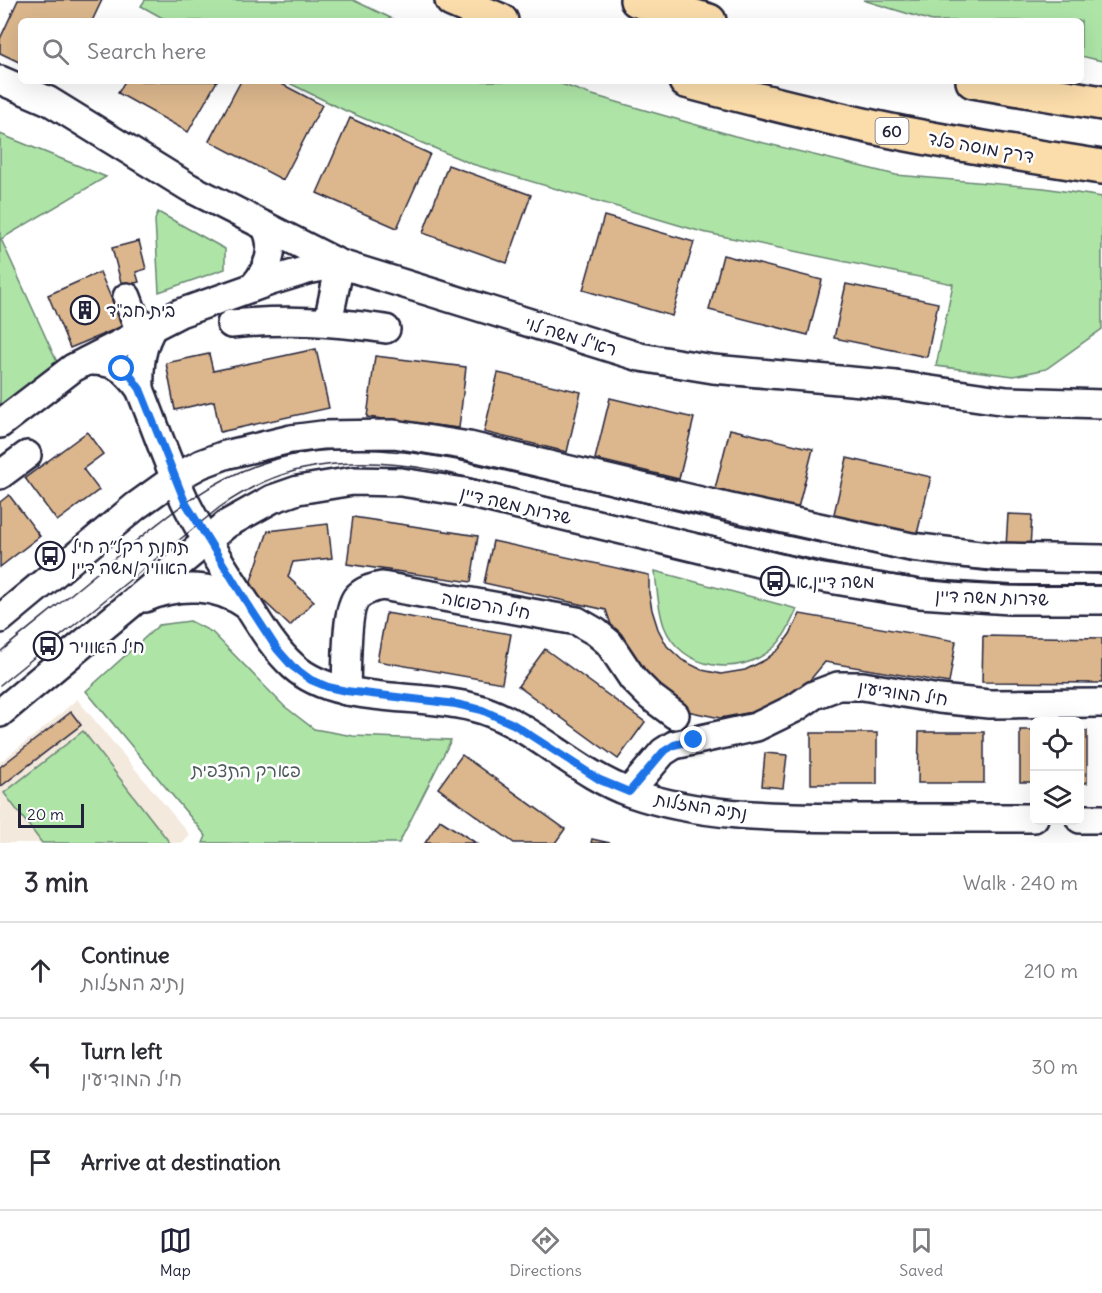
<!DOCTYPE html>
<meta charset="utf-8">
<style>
:root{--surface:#fff;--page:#f7f7f7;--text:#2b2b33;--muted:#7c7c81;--line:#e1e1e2;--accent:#22223b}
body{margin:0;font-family:Delius,"Playpen Sans Hebrew",sans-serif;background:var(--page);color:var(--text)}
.controls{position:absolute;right:18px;bottom:18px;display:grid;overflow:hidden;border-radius:9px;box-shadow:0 6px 24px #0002}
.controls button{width:54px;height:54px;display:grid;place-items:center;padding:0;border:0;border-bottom:2px solid var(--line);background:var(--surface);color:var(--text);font:30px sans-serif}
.scale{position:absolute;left:18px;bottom:15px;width:66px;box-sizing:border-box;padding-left:6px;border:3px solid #22223b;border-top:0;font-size:16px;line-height:21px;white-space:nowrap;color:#22223b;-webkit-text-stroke:4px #fff;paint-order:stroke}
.stop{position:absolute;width:18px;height:18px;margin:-14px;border:4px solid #1a73e8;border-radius:50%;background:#fff}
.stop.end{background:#1a73e8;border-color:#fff;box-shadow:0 2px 6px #0008}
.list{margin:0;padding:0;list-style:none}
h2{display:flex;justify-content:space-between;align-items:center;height:78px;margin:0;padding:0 24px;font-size:26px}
h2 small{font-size:20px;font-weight:400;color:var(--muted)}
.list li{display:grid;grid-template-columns:39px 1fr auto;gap:18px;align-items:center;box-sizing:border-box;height:96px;padding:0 24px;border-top:2px solid var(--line)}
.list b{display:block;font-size:22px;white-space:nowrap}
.list p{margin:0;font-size:20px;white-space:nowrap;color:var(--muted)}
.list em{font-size:20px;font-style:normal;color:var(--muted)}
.icon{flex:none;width:33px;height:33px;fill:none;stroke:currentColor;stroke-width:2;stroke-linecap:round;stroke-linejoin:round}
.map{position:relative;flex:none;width:1102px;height:843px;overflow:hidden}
.search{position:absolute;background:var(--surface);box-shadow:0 6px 24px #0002;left:18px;right:18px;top:18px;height:66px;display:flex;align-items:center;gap:15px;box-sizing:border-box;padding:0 21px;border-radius:9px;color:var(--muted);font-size:22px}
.sheet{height:366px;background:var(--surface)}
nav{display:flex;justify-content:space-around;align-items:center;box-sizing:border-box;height:84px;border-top:2px solid var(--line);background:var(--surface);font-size:16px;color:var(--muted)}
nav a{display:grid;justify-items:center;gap:3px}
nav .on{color:var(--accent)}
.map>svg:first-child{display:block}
.built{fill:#f4e9dd}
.green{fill:#aee5a7;stroke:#688471;stroke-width:1.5}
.building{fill:#dcb78d;stroke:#22223b;stroke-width:1.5}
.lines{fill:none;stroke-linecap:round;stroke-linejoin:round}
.minor-casing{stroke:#22223b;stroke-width:32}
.highway-casing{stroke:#22223b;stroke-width:38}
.minor{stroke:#fff;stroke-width:27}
.highway{stroke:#fbddab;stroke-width:33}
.tram{stroke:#22223b;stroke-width:1.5}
.route{stroke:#1a73e8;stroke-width:8}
.labels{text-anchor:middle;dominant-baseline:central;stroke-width:5;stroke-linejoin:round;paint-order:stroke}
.shield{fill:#fff;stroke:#646476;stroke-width:1.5}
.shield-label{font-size:16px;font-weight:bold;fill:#22223b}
.street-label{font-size:18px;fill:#22223b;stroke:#fff}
.poi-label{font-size:18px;fill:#22223b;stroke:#fff;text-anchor:start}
.park-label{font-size:18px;fill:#4c5c5b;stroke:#fff}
</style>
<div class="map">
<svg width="1102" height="843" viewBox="0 0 1102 843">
<rect width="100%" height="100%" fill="#fff"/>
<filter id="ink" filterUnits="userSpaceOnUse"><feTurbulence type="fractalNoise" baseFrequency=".0167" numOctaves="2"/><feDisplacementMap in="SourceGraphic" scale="12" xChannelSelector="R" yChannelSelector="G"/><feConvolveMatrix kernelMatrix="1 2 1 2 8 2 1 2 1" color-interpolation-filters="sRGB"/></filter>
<g filter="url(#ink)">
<polygon class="built" points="77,699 190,835 183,843 0,843 0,762 50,723"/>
<g class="green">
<polygon points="145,0 353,0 397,21 168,21 141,6"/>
<polygon points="863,0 1102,0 1102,61 1081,56 1081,21 932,21"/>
<polygon points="285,81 553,81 589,94 735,136 896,175 1044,188 1102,197 1102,329 1046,369 1014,376 936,366 953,284 702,232 472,164 344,110"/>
<polygon points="0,134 106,177 1,239 57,362 0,409"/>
<polygon points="158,212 225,249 225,269 159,292 155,220"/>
<path d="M655,571L797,609C791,622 784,639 773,648C739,678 681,670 664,626C658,609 657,590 655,571Z"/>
<polygon points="190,621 212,632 284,706 314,729 353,736 451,740 399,843 203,843 206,836 86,691 159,625"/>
<polygon points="83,731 170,843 42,843 4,793"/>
</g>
<g class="building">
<polygon points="18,0 102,0 92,21 21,21 21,63 0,53 0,39"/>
<polygon points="125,81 217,81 188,132 118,93"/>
<polygon points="241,81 276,81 322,105 283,180 209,141"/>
<polygon points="350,118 430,154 397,228 317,193"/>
<polygon points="448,165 531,195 507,263 423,233"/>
<polygon points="604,216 694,242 672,316 583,290"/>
<polygon points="139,241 146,269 136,272 139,282 122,286 112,248"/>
<polygon points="723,255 822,280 808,335 709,310"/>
<polygon points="100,272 123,326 70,348 48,295"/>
<polygon points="846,284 938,303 927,357 834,338"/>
<polygon points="316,349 329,408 220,432 214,401 175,410 166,363 209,354 213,371"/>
<polygon points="375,356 466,367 459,428 367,417"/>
<polygon points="498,373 581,392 567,452 484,432"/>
<polygon points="610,398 694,418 679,479 595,459"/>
<polygon points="730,429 813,449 798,508 715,489"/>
<polygon points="87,432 103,454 83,469 99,490 57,521 25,478"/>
<polygon points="847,458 931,477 916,538 833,518"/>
<polygon points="9,495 40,536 0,567 0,502"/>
<polygon points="1008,514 1032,515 1030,548 1006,547"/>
<polygon points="353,517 478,536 471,582 347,564"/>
<polygon points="328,524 332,558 293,562 288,577 314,601 290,626 249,587 268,531"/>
<polygon points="493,541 649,575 649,593 652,610 658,629 667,646 682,660 702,670 721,674 745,670 765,660 779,649 790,634 800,614 956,641 949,683 825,662 810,680 788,696 758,711 720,718 687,711 633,673 618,645 606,610 484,583"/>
<polygon points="386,613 511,634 502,683 377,661"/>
<polygon points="983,636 1102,638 1102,683 982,682"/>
<polygon points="545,649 645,722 618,759 518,686"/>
<polygon points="71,712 81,725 0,787 0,767"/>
<rect x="1020" y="730" width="14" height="52"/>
<rect x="1080" y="731" width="7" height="52"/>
<polygon points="919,732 984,732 984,783 918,783"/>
<rect x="811" y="733" width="66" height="51"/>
<polygon points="765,753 787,755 783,788 762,786"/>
<polygon points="462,755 565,829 555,843 514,843 438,788"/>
<polygon points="440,820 473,841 476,843 425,843"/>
<polygon points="592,839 610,843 591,843"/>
</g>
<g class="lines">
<g class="minor-casing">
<g id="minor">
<polyline points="0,80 49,101 190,188 340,264 640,357 713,369 896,385 1007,401 1102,404"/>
<path d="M253,287C268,270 277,248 265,226"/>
<polyline points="127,297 140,332"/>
<polyline points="328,322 340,264"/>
<path d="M231,324C286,319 331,321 386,329"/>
<path d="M87,361C114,360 125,368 140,389C155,426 168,465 185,501C202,536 224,568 244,600C259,623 273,648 293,666C338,707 425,691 483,710C536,728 577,774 631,793C703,818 783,817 859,818C917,818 976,818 1034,818"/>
<path d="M140,389C139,365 141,345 154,325"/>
<polyline points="0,424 73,368 180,313 271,281 307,270 340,264"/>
<polyline points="0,475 27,455"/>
<path d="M145,598C179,583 217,584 248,606"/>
<polyline points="0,619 136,506 175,478 201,464 225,455 291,439 322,435 394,434 469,446 730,508 911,547 996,557 1102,559"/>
<path d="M346,691C347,671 345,610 357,597C364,590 372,588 382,586L577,621L596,632L609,643L633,679L651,697L675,715"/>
<polyline points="0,713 227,524 272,499 298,490 353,481 401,482 464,492 817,577 920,594 1010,600 1102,600"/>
<polyline points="629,792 663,752 674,745 756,727 795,708 814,695 838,686 863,686 939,699 989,704 1102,703"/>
<polyline points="1080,819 1102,819"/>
</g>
</g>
<g class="highway-casing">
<g id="highway">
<polyline points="452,0 501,21"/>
<polyline points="637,0 709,21"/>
<path d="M686,81C749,98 813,114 877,128C951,144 1027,155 1102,167"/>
<polyline points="973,81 1102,103"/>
</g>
</g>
<use href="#minor" class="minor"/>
<use href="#highway" class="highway"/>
<g class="tram">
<path d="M0,652C39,620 78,589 116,557C161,521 204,483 260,464C324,442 392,448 457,460L902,560C969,571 1035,574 1102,573"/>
<path d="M0,685L220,507C262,478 299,465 351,463C419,460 487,483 552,498C661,524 770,552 880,573C953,587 1028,587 1102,586"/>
</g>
</g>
</g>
<g class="lines" filter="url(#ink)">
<polyline class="route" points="122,369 130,375 140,389 185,502 249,606 277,649 292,666 311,680 328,687 346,691 456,704 482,710 513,724 600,780 629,792 663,752 674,745 694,740"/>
</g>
<defs>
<g id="building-ring" transform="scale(1.5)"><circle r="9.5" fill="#fff" stroke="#22223b" stroke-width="1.5"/><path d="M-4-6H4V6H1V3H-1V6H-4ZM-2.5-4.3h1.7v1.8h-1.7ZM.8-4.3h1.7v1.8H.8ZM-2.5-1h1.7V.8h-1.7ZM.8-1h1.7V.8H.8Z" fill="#22223b"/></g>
<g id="bus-ring" transform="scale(1.5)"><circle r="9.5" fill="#fff" stroke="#22223b" stroke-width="1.5"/><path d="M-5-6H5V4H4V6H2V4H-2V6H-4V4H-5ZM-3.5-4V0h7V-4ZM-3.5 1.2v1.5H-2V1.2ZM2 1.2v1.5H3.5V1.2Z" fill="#22223b"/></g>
</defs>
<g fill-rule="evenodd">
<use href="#building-ring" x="85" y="310"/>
<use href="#bus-ring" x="50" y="556"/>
<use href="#bus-ring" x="775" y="581"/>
<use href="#bus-ring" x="48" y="646"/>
</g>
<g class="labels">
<rect class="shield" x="875.5" y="118" width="33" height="26" rx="4.5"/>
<g class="shield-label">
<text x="892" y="131">60</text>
</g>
<g class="street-label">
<text transform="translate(981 147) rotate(10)">דרך מוסה פלד</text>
<text transform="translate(571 336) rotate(17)">רא"ל משה לוי</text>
<text transform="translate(516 505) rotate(13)">שדרות משה דיין</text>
<text transform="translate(992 597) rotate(2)">שדרות משה דיין</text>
<text transform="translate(486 605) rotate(10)">חיל הרפואה</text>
<text transform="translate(903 693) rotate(8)">חיל המודיעין</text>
<text transform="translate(701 806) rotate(9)">נתיב המזלות</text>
</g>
<g class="poi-label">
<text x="106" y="310">בית חב"ד</text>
<text x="71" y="546">תחנת רקל״ה חיל<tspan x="71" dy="21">האוויר/משה דיין</tspan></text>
<text x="796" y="581">משה דיין א</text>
<text x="69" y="646">חיל האוויר</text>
</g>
<g class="park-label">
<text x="246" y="770">פארק התצפית</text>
</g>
</g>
</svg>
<div class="controls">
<button><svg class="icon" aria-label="locate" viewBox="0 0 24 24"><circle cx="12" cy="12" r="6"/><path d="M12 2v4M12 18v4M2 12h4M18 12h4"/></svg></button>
<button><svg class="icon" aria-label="layers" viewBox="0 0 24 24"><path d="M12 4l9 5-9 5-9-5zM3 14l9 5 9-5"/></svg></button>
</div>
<div class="scale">20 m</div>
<div class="stop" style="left:122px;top:369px"></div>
<div class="stop end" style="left:694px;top:740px"></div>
<div class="search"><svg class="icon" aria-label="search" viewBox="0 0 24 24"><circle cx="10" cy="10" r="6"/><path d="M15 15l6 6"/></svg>Search here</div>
</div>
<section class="sheet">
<h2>3 min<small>Walk · 240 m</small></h2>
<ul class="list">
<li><svg class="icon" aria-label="ahead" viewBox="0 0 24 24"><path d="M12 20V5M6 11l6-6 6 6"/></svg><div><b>Continue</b><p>נתיב המזלות</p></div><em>210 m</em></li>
<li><svg class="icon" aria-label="left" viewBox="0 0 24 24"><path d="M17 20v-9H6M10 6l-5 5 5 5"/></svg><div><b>Turn left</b><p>חיל המודיעין</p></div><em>30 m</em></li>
<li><svg class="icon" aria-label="arrive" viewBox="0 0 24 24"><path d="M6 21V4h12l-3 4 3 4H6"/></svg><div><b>Arrive at destination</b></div></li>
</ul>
</section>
<nav>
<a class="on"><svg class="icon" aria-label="map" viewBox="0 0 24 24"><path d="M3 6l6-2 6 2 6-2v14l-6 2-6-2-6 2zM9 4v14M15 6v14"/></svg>Map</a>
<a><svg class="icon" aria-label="directions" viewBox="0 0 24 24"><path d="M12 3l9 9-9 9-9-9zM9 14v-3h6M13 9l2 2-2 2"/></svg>Directions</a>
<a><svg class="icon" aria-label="saved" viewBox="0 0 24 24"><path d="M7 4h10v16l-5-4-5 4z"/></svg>Saved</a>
</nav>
